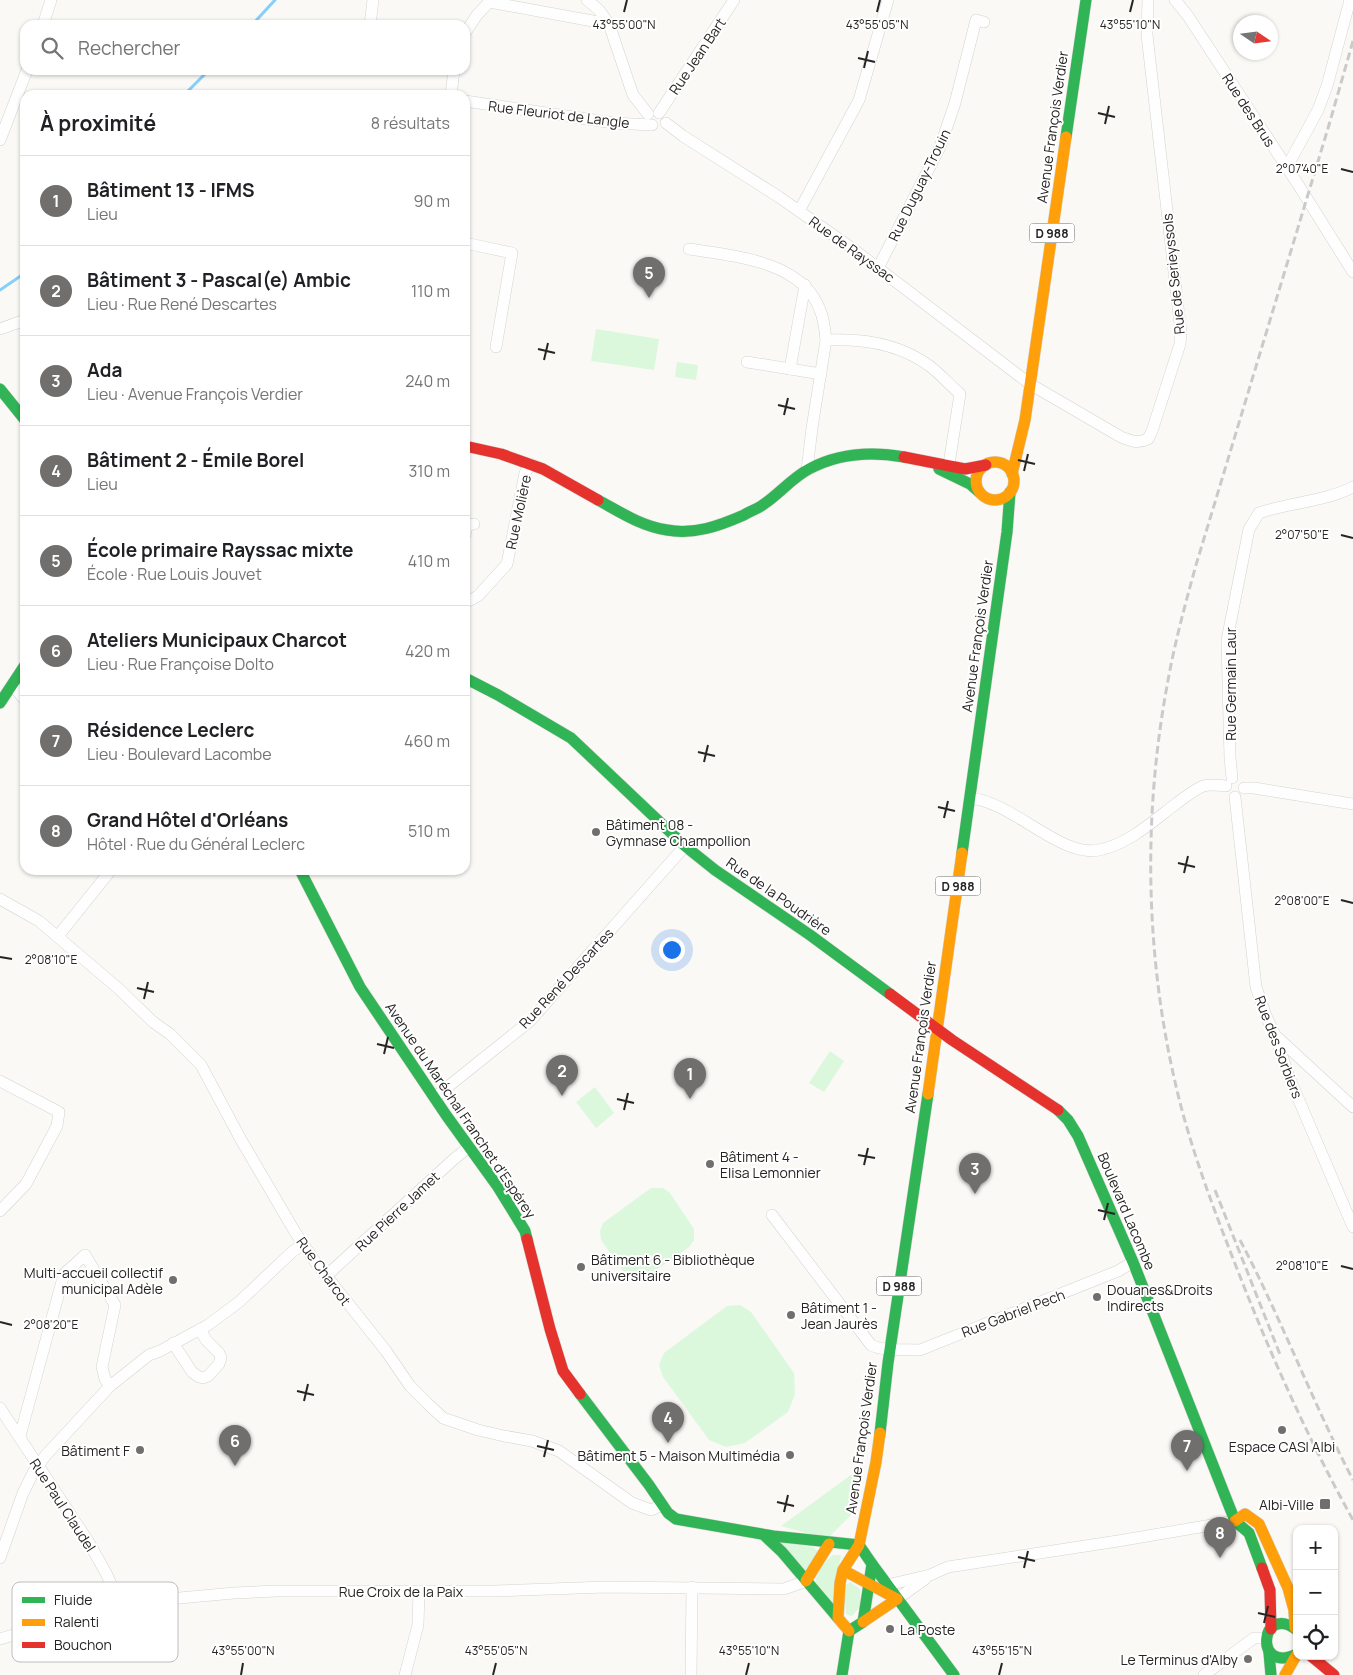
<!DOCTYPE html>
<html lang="fr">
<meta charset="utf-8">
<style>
:root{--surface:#fff;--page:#f6f6f6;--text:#202124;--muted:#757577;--line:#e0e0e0;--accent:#716f6d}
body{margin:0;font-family:Manrope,sans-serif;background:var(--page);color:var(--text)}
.controls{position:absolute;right:15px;bottom:15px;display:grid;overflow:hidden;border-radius:10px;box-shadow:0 1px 4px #0004}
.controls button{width:45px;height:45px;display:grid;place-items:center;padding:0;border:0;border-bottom:1px solid var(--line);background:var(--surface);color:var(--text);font:25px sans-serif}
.compass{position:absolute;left:1233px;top:15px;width:45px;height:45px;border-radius:50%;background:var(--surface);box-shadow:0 1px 4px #0004;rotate:103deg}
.you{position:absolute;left:671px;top:949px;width:18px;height:18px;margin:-12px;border:4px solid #fff;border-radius:50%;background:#1a73e8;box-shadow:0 0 0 8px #1a73e833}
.badge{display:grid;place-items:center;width:32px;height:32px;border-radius:50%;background:var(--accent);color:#fff;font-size:16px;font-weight:700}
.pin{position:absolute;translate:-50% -41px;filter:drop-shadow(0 1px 2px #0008)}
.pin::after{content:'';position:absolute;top:26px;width:18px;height:15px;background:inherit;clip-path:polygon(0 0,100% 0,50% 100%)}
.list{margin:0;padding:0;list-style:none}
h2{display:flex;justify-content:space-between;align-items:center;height:65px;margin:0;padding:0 20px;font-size:21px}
h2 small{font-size:16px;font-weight:400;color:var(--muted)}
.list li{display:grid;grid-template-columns:32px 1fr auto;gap:15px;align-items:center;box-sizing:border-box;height:90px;padding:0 20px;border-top:1px solid var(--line)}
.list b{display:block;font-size:19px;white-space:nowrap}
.list p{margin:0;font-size:16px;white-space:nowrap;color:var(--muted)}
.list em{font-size:16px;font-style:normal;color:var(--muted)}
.icon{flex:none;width:28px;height:28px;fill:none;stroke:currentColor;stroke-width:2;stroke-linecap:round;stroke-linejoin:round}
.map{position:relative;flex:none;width:1353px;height:1675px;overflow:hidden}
.search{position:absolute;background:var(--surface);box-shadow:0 1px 4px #0004;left:20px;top:20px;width:450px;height:55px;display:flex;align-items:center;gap:12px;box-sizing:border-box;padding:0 18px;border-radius:15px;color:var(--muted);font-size:19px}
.panel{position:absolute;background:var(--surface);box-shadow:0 1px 4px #0004;left:20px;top:90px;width:450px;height:785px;border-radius:15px}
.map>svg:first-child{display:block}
.green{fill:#dcf8dc}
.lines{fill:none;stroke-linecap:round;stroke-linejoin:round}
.stream{stroke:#85cff8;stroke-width:3}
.street-casing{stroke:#d5d3d1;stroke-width:12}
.fast-casing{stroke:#d5d3d1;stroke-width:12}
.slow-casing{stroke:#d5d3d1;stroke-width:12}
.jam-casing{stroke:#d5d3d1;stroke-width:12}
.street{stroke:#fefefe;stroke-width:11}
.fast{stroke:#30b455;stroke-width:11}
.slow{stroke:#ff9f0a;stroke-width:11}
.jam{stroke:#e5322d;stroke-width:11}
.rail{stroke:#cbcaca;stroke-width:3;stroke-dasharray:8 4;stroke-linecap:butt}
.ticks{fill:none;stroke:#262523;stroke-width:2}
.poi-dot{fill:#716f6d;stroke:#fff;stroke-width:2}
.labels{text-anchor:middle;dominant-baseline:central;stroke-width:4;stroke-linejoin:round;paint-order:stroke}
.shield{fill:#fff;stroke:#676665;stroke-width:1}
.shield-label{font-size:12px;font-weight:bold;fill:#262523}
.street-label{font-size:14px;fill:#262523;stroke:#fff}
.poi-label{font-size:14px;fill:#262523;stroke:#fff;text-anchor:start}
.key{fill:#fff;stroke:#bebebd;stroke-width:1}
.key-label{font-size:14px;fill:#262523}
.ticks-label{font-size:12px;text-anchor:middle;fill:#262523;stroke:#fff;stroke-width:4;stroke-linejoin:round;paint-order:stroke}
</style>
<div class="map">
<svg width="1353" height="1675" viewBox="0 0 1353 1675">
<rect width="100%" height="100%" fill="#fbf9f6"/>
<g class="green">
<polygon points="596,329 659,339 654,370 591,361"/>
<polygon points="677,362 698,365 696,380 675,377"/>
<polygon points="830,1051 844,1061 824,1092 809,1083"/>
<polygon points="595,1087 614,1113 596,1128 576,1102"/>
<polygon points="651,1188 663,1188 670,1193 694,1229 694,1240 689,1247 642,1280 633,1279 625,1274 601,1240 600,1231 603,1223"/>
<polygon points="740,1305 751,1312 794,1373 795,1394 788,1412 745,1443 726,1447 709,1440 663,1377 659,1365 664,1353 727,1306"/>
<polygon points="859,1469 851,1515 830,1536 810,1534 781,1526"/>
<polygon points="776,1541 813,1547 819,1552 803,1573"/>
<path d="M833,1555H841L833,1603L815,1581C819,1571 824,1561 833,1555Z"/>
<polygon points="850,1582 860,1589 860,1607 852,1616 846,1614 844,1586"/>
</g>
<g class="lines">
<g class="stream">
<polyline points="252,25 275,0"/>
<polyline points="184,95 209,70"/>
<polyline points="0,290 25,273"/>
</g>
<g class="street-casing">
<g id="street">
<polyline points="587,0 599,10 609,24 633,95 648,114"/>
<polyline points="1175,0 1188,16 1299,186 1353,272"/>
<polyline points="489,2 609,24"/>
<polyline points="43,25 51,0"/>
<polyline points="370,25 373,0"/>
<polyline points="465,33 477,15 491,0"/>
<polyline points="451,95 454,70"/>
<polyline points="465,101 614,123 652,125"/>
<polyline points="659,113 734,0"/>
<path d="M666,123L683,136L779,197L853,249L1030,384L1121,437C1131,441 1137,444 1148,439L1152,431L1180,344L1181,333L1147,35L1148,0"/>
<polyline points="0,140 27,70"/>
<polyline points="1287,167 1318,110 1327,86 1350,0"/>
<polyline points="799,211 859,100 888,0"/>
<polyline points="465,243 512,253 496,347"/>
<path d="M689,249C734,256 802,261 820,310C824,319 825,330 826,340"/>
<polyline points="878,268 940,147 955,103 976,20 984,22"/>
<polyline points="0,329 25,320"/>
<polyline points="747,362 821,374"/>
<polyline points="790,369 805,285"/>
<path d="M807,470L812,428L826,340C863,338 901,344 931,367C941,375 950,385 960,394L949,464"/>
<polyline points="465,535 467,525 474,524"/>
<polyline points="465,603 478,596 507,564 525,473 531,464"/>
<polyline points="12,685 25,700"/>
<path d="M1232,778L1230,758L1227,640L1249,529L1259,513C1290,502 1324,502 1353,487"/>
<polyline points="1244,788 1254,788 1353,804"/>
<polyline points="1235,797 1256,987 1266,1016 1275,1035 1289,1077 1353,1227"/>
<path d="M970,798C1013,802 1061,858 1099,850C1129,844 1153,821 1177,803C1185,797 1194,790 1203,786C1210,784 1218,785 1226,786"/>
<polyline points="0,899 39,921 119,989 153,1022 170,1034 201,1065 240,1138 295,1232 316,1263 386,1351 410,1386 427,1403 443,1418 478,1430 504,1436 532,1441 559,1451 632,1503 651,1510 662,1505"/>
<polyline points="58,936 111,870"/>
<polyline points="1277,1037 1353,1107"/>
<polyline points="0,1081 59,1112 57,1126 26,1184 0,1211"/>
<polyline points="435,1097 530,1021 685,846"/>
<path d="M772,1215L871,1345C885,1352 904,1349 920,1350L1118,1271L1133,1262"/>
<polyline points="326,1276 454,1159 469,1147"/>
<polyline points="173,1343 192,1372 199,1377 203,1378 208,1376 219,1364 221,1358 219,1353 206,1340 200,1329"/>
<polyline points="0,1408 88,1541 106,1573 120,1604"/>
<polyline points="20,1436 64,1274 85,1255 115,1305 102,1367 105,1379 110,1386"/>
<polyline points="0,1558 23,1493 34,1471 46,1455 110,1386 149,1355 160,1351 208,1325 239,1302 292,1252 303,1244"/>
<polyline points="887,1585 930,1575 948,1567 1118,1541 1235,1521"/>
<polyline points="897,1599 925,1579"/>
<polyline points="0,1639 114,1604 234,1593 277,1591 495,1591 606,1587 784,1589 806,1581"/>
<polyline points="405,1675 418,1625 419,1591"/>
<polyline points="691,1675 692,1587"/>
<polyline points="1204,1675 1254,1638 1266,1638"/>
</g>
</g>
<g class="fast-casing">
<g id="fast">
<polyline points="1066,137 1086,0"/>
<polyline points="0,389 25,420"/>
<polyline points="939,469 970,484 979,492"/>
<path d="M598,500C620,512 641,526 667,530C694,535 719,526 744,515C750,511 758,509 764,504C779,494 792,478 809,469C839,453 871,451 904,457"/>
<polyline points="465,678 498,695 571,738 685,846 715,870 810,935 890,994"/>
<polyline points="0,703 25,665"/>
<polyline points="962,853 1007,532 1010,492"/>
<polyline points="300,870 360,987 446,1115 498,1187 525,1231 527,1239"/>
<polyline points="1058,1110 1068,1120 1078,1136 1133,1262 1235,1521 1249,1533 1262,1568"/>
<polyline points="580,1394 649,1485 668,1513 676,1519 773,1536 859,1545"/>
<polyline points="880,1433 888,1363 928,1094"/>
<polyline points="765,1536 782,1552 838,1618"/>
<polyline points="872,1564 954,1675"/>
<path d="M1297,1630C1260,1602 1253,1675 1297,1654"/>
<polyline points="849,1631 863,1622 872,1564 859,1545"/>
<polyline points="1269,1653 1271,1675"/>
<polyline points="842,1675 849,1631"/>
</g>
</g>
<g class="slow-casing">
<g id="slow">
<circle cx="995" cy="481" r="19"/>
<polyline points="1012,474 1025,420 1066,137"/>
<polyline points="928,1094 962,853"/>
<polyline points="1235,1521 1245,1514 1259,1524 1288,1588 1294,1610 1295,1628"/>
<polyline points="843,1570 897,1599"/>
<polyline points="806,1581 829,1544"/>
<polyline points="863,1622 897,1599"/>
<polyline points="849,1631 838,1618 840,1583 843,1570 859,1545 876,1462 880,1433"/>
<polyline points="1285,1675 1297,1654"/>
</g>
</g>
<g class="jam-casing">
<g id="jam">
<polyline points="465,446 501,454 543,469 598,500"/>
<polyline points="904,457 965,469 986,465"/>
<polyline points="890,994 952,1040 1058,1110"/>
<polyline points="527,1239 550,1329 563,1371 580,1394"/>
<polyline points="1262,1568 1270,1590 1271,1629"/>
<polyline points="1311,1656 1334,1675"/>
</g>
</g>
<use href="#street" class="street"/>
<use href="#fast" class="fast"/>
<use href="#slow" class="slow"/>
<use href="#jam" class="jam"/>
<g class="rail">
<path d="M1353,41L1329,125L1196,565C1185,605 1174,645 1167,686C1141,827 1146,976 1183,1114C1199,1172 1221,1228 1243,1284C1275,1365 1311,1444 1353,1520"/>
<polyline points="1215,1190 1281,1357"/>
<path d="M1240,1240C1281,1318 1312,1401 1353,1480"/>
</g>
</g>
<path class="ticks" d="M624,12L627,0M877,12L880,0M1130,12L1133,0M858,58L875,62M864,68L868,51M1098,113L1115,117M1105,124L1109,106M1341,169L1353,172M538,349L555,353M544,360L548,343M778,405L795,409M784,415L788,398M1018,460L1035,464M1024,471L1028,454M1341,535L1353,538M698,752L715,756M704,762L708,745M938,807L955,811M944,818L948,801M1178,863L1195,867M1184,873L1188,856M1341,900L1353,903M0,957L12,959M137,988L154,992M144,999L148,982M377,1044L394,1048M384,1054L388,1037M617,1099L634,1103M624,1110L628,1093M858,1155L875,1158M864,1165L868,1148M1098,1210L1115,1214M1104,1220L1108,1203M1341,1266L1353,1269M0,1322L12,1325M297,1391L314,1395M304,1401L308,1384M537,1446L554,1450M544,1457L548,1440M777,1502L794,1506M784,1512L788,1495M1018,1557L1035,1561M1024,1568L1028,1551M1258,1613L1275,1617M1264,1623L1268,1606M241,1675L243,1663M493,1675L496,1663M746,1675L749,1663M999,1675L1002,1663"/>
<g class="poi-dot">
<circle cx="596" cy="832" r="5"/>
<circle cx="710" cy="1164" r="5"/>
<circle cx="581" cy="1267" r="5"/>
<circle cx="173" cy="1280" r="5"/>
<circle cx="1097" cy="1297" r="5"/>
<circle cx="791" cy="1315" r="5"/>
<circle cx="1282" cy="1430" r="5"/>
<circle cx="140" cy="1450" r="5"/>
<circle cx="790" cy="1455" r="5"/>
<rect x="1319" y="1498" width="12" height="12" rx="2.5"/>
<circle cx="890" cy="1629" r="5"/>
<circle cx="1248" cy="1659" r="5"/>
</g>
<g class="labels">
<g class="shield">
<rect x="1029.5" y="223.5" width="45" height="19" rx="4"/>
<rect x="935.5" y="876.5" width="45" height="19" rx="4"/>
<rect x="876.5" y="1276.5" width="45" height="19" rx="4"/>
</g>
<g class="shield-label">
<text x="1052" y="233">D 988</text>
<text x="958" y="886">D 988</text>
<text x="899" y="1286">D 988</text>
</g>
<g class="street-label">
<text transform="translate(697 56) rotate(-56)">Rue Jean Bart</text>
<text transform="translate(1249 110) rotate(57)">Rue des Brus</text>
<text transform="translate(559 114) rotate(7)">Rue Fleuriot de Langle</text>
<text transform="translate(1052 127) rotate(-82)">Avenue François Verdier</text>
<text transform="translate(919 185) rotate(-64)">Rue Duguay-Trouin</text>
<text transform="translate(852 249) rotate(36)">Rue de Rayssac</text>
<text transform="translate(1173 274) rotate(-96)">Rue de Serieyssols</text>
<text transform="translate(518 512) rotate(-78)">Rue Molière</text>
<text transform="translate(977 636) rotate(-82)">Avenue François Verdier</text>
<text transform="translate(1230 684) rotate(-90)">Rue Germain Laur</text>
<text transform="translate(779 896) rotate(35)">Rue de la Poudrière</text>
<text transform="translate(566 978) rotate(-47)">Rue René Descartes</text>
<text transform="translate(920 1037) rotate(-82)">Avenue François Verdier</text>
<text transform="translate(1279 1047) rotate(69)">Rue des Sorbiers</text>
<text transform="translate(461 1110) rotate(56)">Avenue du Maréchal Franchet d'Espérey</text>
<text transform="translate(397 1211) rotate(-43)">Rue Pierre Jamet</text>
<text transform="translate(1127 1211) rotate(67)">Boulevard Lacombe</text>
<text transform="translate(324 1271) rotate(54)">Rue Charcot</text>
<text transform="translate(1013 1313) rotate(-21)">Rue Gabriel Pech</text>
<text transform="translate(861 1438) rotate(-82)">Avenue François Verdier</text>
<text transform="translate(63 1505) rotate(57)">Rue Paul Claudel</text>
<text x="401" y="1591">Rue Croix de la Paix</text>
</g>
<g class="poi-label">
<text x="606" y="824">Bâtiment 08 -<tspan x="606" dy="16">Gymnase Champollion</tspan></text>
<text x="720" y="1156">Bâtiment 4 -<tspan x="720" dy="16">Elisa Lemonnier</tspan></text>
<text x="591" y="1259">Bâtiment 6 - Bibliothèque<tspan x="591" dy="16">universitaire</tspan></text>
<text x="163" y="1272" text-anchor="end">Multi-accueil collectif<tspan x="163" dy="16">municipal Adèle</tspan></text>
<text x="1107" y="1289">Douanes&amp;Droits<tspan x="1107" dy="16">Indirects</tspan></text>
<text x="801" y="1307">Bâtiment 1 -<tspan x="801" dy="16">Jean Jaurès</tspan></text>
<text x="1282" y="1446" text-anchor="middle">Espace CASI Albi</text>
<text x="130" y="1450" text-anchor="end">Bâtiment F</text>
<text x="780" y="1455" text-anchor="end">Bâtiment 5 - Maison Multimédia</text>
<text x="1314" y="1504" text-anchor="end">Albi-Ville</text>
<text x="900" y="1629">La Poste</text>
<text x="1238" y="1659" text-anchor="end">Le Terminus d'Alby</text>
</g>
</g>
<rect x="12" y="1582" width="166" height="80" rx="8" class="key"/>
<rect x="22" y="1597" width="23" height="6" fill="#30b455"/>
<rect x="22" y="1619" width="23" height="7" fill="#ff9f0a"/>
<rect x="22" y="1642" width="23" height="6" fill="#e5322d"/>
<g class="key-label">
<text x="54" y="1605">Fluide</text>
<text x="54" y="1627">Ralenti</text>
<text x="54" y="1650">Bouchon</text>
</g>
<g class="ticks-label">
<text x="624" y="29">43°55'00"N</text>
<text x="877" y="29">43°55'05"N</text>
<text x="1130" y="29">43°55'10"N</text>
<text x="1302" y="173">2°07'40"E</text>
<text x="1302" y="539">2°07'50"E</text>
<text x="1302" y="905">2°08'00"E</text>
<text x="51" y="964">2°08'10"E</text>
<text x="1302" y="1270">2°08'10"E</text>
<text x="51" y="1329">2°08'20"E</text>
<text x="243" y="1655">43°55'00"N</text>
<text x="496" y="1655">43°55'05"N</text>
<text x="749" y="1655">43°55'10"N</text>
<text x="1002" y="1655">43°55'15"N</text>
</g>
</svg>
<div class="controls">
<button>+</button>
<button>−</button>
<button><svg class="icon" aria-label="locate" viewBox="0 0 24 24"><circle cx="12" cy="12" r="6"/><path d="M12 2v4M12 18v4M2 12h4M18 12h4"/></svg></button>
</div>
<svg class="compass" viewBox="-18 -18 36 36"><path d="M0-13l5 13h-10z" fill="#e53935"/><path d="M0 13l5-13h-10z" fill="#757577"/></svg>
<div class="you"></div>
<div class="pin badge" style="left:690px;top:1099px">1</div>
<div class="pin badge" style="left:562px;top:1096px">2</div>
<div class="pin badge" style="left:975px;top:1194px">3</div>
<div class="pin badge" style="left:668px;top:1443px">4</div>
<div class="pin badge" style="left:649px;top:298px">5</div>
<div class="pin badge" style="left:235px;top:1466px">6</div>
<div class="pin badge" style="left:1187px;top:1471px">7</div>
<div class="pin badge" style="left:1220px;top:1558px">8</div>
<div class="search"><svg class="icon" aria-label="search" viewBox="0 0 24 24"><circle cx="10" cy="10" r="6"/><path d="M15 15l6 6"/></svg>Rechercher</div>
<section class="panel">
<h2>À proximité<small>8 résultats</small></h2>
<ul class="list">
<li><span class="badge">1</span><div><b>Bâtiment 13 - IFMS</b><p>Lieu</p></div><em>90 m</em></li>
<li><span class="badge">2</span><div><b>Bâtiment 3 - Pascal(e) Ambic</b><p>Lieu · Rue René Descartes</p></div><em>110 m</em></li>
<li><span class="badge">3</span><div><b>Ada</b><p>Lieu · Avenue François Verdier</p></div><em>240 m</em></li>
<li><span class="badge">4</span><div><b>Bâtiment 2 - Émile Borel</b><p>Lieu</p></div><em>310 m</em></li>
<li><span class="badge">5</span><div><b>École primaire Rayssac mixte</b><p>École · Rue Louis Jouvet</p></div><em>410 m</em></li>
<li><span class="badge">6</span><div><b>Ateliers Municipaux Charcot</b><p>Lieu · Rue Françoise Dolto</p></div><em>420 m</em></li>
<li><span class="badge">7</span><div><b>Résidence Leclerc</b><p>Lieu · Boulevard Lacombe</p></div><em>460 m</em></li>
<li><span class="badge">8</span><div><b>Grand Hôtel d'Orléans</b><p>Hôtel · Rue du Général Leclerc</p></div><em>510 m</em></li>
</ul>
</section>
</div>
